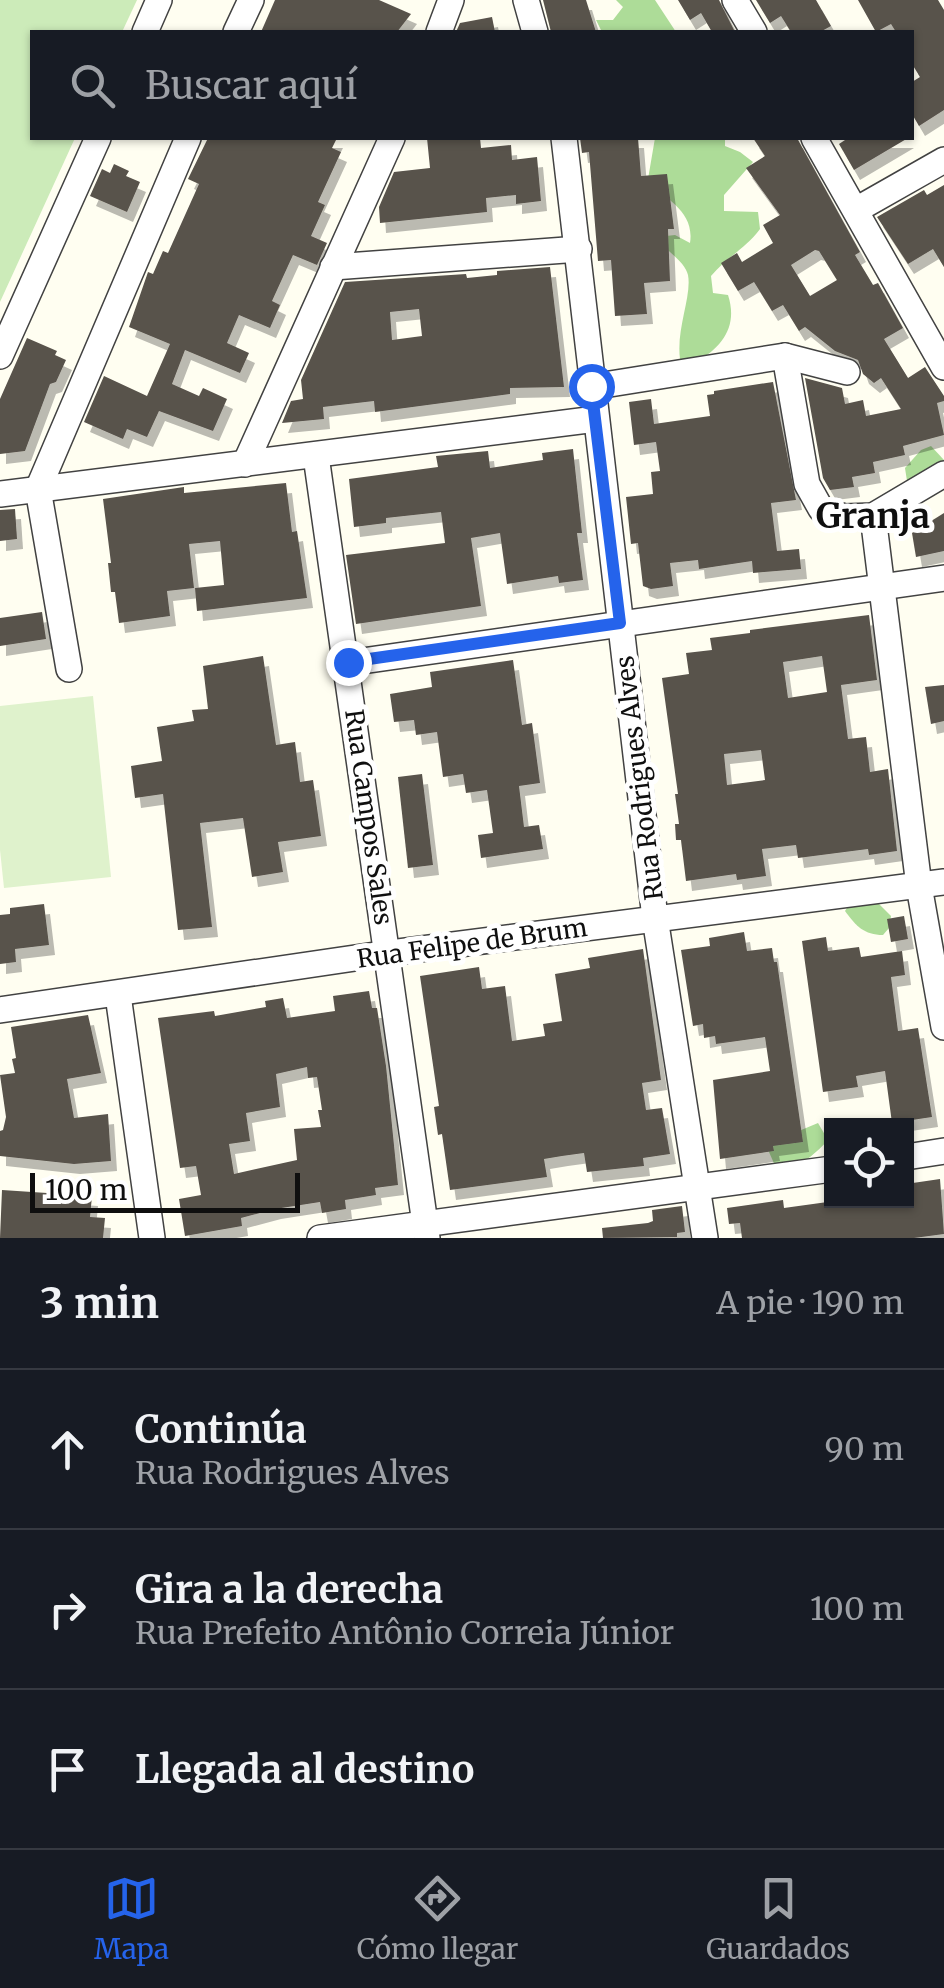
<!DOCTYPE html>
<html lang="es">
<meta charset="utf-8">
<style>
:root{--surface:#171b24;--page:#242831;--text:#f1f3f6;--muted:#9ea1a6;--line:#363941;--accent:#2563eb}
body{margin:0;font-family:Merriweather,serif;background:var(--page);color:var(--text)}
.controls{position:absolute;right:30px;bottom:30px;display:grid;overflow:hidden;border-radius:0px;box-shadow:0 2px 8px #0004}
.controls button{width:90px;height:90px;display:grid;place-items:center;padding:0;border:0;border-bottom:2px solid var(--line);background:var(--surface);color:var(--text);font:50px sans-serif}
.scale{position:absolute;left:30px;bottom:25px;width:270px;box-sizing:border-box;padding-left:10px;border:5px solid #0f0f0f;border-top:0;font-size:28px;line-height:35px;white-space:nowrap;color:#0f0f0f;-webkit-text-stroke:8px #fff;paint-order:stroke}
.stop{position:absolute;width:30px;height:30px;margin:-22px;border:8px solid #2563eb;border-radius:50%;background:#fff}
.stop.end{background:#2563eb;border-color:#fff;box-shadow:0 2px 10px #0008}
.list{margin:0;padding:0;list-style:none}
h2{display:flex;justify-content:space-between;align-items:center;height:130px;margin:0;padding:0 40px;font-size:42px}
h2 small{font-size:32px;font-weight:400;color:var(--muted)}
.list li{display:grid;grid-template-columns:65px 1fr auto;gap:30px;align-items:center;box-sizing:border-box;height:160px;padding:0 40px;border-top:2px solid var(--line)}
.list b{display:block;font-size:38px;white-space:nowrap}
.list p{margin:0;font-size:32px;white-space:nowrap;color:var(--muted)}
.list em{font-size:32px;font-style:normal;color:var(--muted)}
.icon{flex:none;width:55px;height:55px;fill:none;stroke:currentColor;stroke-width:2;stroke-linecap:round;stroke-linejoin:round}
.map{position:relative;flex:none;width:944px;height:1238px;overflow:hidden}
.search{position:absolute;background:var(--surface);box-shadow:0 2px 8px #0004;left:30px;right:30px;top:30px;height:110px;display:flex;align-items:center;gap:25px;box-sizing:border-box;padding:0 35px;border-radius:0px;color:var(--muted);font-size:38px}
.sheet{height:610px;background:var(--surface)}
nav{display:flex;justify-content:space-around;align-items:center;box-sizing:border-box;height:140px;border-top:2px solid var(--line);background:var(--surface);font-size:28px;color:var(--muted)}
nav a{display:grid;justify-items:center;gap:5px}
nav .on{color:var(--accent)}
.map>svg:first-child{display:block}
.green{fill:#ccebb9}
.forest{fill:#addc98}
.pitch{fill:#dff2cc}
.building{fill:#58524b;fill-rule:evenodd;filter:url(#shadow)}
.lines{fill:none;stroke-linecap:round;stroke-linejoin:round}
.minor-casing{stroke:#424242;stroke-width:28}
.minor{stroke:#fff;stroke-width:25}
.route{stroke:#2563eb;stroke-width:12}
.labels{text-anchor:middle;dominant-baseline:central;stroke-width:10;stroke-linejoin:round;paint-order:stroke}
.street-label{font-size:25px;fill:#0f0f0f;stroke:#fff}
.district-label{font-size:35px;font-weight:bold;fill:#0f0f0f;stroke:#fff}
</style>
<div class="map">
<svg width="944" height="1238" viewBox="0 0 944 1238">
<defs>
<filter id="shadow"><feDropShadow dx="6" dy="10" stdDeviation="0" flood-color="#0004"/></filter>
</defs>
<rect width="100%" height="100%" fill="#fffef1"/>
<polygon class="green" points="0,0 137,0 122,32 32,32 32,138 75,138 0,302"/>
<g class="forest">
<polygon points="616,0 655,0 676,32 602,32 596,20 613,20 623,7"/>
<path d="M655,138H725V146L740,152L753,162L724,195V211L758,212L760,229C746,248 726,258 711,276L713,293L728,295C738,326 723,346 697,362L680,359C676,329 692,296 688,275C685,261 665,251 657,237L675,235L690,243C695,211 666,201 648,179Z"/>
<polygon points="931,446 944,460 919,481 907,481 905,468 921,450"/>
<path d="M854,897L874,899L891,916L889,928L883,935C864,935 856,926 845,911Z"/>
<path d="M818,1123L828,1140C817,1153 805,1159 794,1173L776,1168L769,1152L770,1143Z"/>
</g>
<polygon class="pitch" points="93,696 111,877 4,888 0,850 0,706"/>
<g class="building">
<polygon points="275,0 379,0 411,14 397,32 261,32"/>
<polygon points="543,0 586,0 596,32 551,32"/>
<polygon points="678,0 719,0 735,32 712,32 701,13 690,20"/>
<polygon points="756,0 816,0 831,26 820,32 791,32 781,16 770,23"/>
<polygon points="858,0 938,0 944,10 944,110 919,126 912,114 912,82 920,77 912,64 912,32 896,32 891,24 876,32"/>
<polygon points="492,17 495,32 456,32 460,23"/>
<polygon points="208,138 337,138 332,148 341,152 318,202 325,205 311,236 327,243 317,265 293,255 272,301 280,305 270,328 239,315 227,343 249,353 240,373 185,350 172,384 199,396 203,388 227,399 213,431 159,411 147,437 127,429 123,439 84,422 104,376 147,396 170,344 129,327 148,272 153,274 163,251 168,253 199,184 188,179"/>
<polygon points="427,138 480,138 481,148 511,145 512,160 537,157 541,201 516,204 516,195 486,198 487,212 380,223 379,207 394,172 430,168"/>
<polygon points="580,138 638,138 641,176 667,174 674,229 668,229 670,281 644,283 647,314 615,316 611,260 598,261 589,152 582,153"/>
<path d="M753,138H797L860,252L855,255L873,285L878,283L903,328L884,339L908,378L925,367L944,396V401L937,403L944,435L903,446L905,455L873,462L875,473L852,477L854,487L830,490L823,478L805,378L842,388L845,404L863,400L866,416L901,409L881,378L874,383L863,374L858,360L835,351L805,327L799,331L783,305L772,311L754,282L738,291L721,263L737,253L742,262L773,243L763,225L780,215L746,168L765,156ZM815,250L819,251L837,280L810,296L791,265Z"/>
<polygon points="848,138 908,138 854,170 839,144"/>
<polygon points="114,164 129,171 126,176 140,182 127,212 90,196 102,169 110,173"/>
<polygon points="944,185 944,267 933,249 908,264 877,217 924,190 927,195"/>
<path d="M550,267L564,387L510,388V394L375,412L374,401L323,407L324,419L282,423L291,401L303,399L301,380L345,282L466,274L467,278L497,275V271ZM419,309L422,336L392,340L390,312Z"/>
<polygon points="27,338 57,351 55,355 66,360 56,382 50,384 25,451 0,454 0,399"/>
<polygon points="773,382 796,500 771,503 777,551 799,549 801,569 753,573 752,561 699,569 698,560 670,563 673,586 651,589 643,586 638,543 631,544 626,497 653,494 651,472 660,471 656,442 634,445 629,402 651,399 654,424 710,416 707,395 714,394 714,391"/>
<polygon points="573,449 582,533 577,533 583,580 559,583 558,576 507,584 500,533 471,538 481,606 356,624 346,555 445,543 441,512 386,518 386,523 354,527 349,479 438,467 436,456 488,451 490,468 543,460 542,453"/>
<polygon points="286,483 292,532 297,531 307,598 197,611 195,588 224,585 220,541 189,544 194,588 167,591 170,616 119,623 115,592 111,592 108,563 111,563 103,499 184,487 184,493"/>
<polygon points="15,509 17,539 0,541 0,510"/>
<polygon points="944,513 944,551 916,557 912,533"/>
<polygon points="42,612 46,639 0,646 0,618"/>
<path d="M869,615L877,680L841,685L848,739L866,737L870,772L888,769L897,851L869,855L868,849L798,858L796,845L762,849L766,876L737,880L736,874L686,881L681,840H676L675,824H679L675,794H678L662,678L689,674L686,653L712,650L710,638L750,633V630ZM822,656L827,692L788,698L783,662ZM761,750L765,780L727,785L724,754Z"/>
<polygon points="263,656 276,745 295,742 300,782 313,780 321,836 278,842 283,872 252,877 243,818 200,823 212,927 178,930 163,794 135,798 131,766 162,761 157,727 194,721 192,710 208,709 203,666"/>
<polygon points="513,660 522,725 532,723 540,783 519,786 524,827 539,825 543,849 481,858 478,835 493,833 487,790 466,793 463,774 443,777 437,732 416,735 414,720 394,722 390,694 432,687 430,672"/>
<polygon points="944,685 944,721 931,724 925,687"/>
<polygon points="422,774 433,865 408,868 398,777"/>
<polygon points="44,904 49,945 15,949 16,962 0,964 0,915 10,914 10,908"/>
<polygon points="904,916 908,939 891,942 887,919"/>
<polygon points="744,932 747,951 772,948 774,962 777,962 803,1142 773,1146 774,1151 720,1159 713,1080 770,1071 765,1037 716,1044 715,1036 704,1038 703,1024 693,1026 681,950 710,946 709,938"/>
<polygon points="826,937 828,951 859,947 861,957 902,951 905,975 891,977 898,1031 918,1028 932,1117 892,1123 885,1071 856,1076 858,1087 823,1092 802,941"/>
<polygon points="643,949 661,1080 642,1083 646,1110 662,1108 670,1154 643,1158 644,1166 587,1172 584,1153 562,1156 544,1159 547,1177 450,1190 442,1134 438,1135 434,1107 439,1106 420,976 479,967 482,989 505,986 512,1041 545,1036 543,1024 562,1021 555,974 590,968 588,958"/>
<path d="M369,991L372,1008H377L386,1066L398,1185L375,1188L376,1195L345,1200L346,1209L322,1213L320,1202L275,1209L241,1218L242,1226L185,1236L179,1199L201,1195L196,1166L180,1168L158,1018L214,1011L215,1016L266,1007L265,1001L283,998L287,1018L335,1011L333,996ZM307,1067L308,1078L317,1077L322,1110H318L321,1127L294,1129L297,1160L234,1174L229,1144L250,1141L246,1113L280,1107L276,1074Z"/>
<polygon points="88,1015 101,1073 67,1079 74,1118 108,1114 111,1161 74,1164 0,1156 0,1131 3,1130 6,1117 0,1075 15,1073 12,1059 16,1058 11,1027"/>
<polygon points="940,1179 944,1234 914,1238 742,1238 740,1223 729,1224 727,1208 783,1200 784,1208 842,1200 908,1200 906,1184"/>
<polygon points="2,1190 92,1196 90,1217 105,1218 103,1238 0,1238"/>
<polygon points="682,1206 685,1232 677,1233 677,1237 603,1238 602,1228 648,1223 653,1221 652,1210"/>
</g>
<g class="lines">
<g class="minor-casing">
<g id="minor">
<polyline points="526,0 535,32"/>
<polyline points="735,0 754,32"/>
<polyline points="145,32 159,0"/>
<polyline points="236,32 251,0"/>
<polyline points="439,32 451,0"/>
<polyline points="564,138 655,918 705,1238"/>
<polyline points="814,138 944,367"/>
<polyline points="856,210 944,160"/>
<polyline points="333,267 579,249"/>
<polyline points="0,356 98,138"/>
<polyline points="785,356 807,484 821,509 844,517 873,516 944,474"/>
<polyline points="591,387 785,356 847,372"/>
<polyline points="316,456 427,1238"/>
<polyline points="245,464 392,138"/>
<polyline points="0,494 596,419"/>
<polyline points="873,516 919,886 944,1027"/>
<polyline points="348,663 944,578"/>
<polyline points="69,669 38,489 188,138"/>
<polyline points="118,995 152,1238"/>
<polyline points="0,1010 389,953 944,882"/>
<polyline points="906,1157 944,1151"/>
<polyline points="320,1238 832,1169"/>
</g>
</g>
<use href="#minor" class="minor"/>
</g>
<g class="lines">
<polyline class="route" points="348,662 620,623 591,386"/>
</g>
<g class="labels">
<g class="street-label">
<text transform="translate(639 778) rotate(-97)">Rua Rodrigues Alves</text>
<text transform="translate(369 817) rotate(82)">Rua Campos Sales</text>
<text transform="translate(472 943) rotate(-8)">Rua Felipe de Brum</text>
</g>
<g class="district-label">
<text x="873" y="516">Granja</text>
</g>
</g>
</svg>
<div class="controls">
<button><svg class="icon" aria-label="locate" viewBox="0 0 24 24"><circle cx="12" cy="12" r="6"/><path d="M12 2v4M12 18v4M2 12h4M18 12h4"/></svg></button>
</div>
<div class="scale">100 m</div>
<div class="stop" style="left:591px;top:386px"></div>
<div class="stop end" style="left:348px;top:662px"></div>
<div class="search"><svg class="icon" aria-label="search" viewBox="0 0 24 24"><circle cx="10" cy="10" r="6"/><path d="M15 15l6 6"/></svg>Buscar aquí</div>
</div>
<section class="sheet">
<h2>3 min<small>A pie · 190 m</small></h2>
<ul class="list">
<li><svg class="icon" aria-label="ahead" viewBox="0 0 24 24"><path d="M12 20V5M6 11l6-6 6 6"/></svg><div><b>Continúa</b><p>Rua Rodrigues Alves</p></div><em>90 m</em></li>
<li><svg class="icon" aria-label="right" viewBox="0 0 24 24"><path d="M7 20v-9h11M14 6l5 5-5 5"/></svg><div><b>Gira a la derecha</b><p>Rua Prefeito Antônio Correia Júnior</p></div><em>100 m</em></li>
<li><svg class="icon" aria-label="arrive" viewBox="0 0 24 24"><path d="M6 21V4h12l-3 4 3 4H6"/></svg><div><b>Llegada al destino</b></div></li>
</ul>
</section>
<nav>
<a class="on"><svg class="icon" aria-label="map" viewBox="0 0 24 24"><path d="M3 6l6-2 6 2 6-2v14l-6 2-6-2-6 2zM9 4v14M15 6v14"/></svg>Mapa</a>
<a><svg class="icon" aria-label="directions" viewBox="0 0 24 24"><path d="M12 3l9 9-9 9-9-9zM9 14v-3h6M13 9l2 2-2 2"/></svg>Cómo llegar</a>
<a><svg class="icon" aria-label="saved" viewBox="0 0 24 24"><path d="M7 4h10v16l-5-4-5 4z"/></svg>Guardados</a>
</nav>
